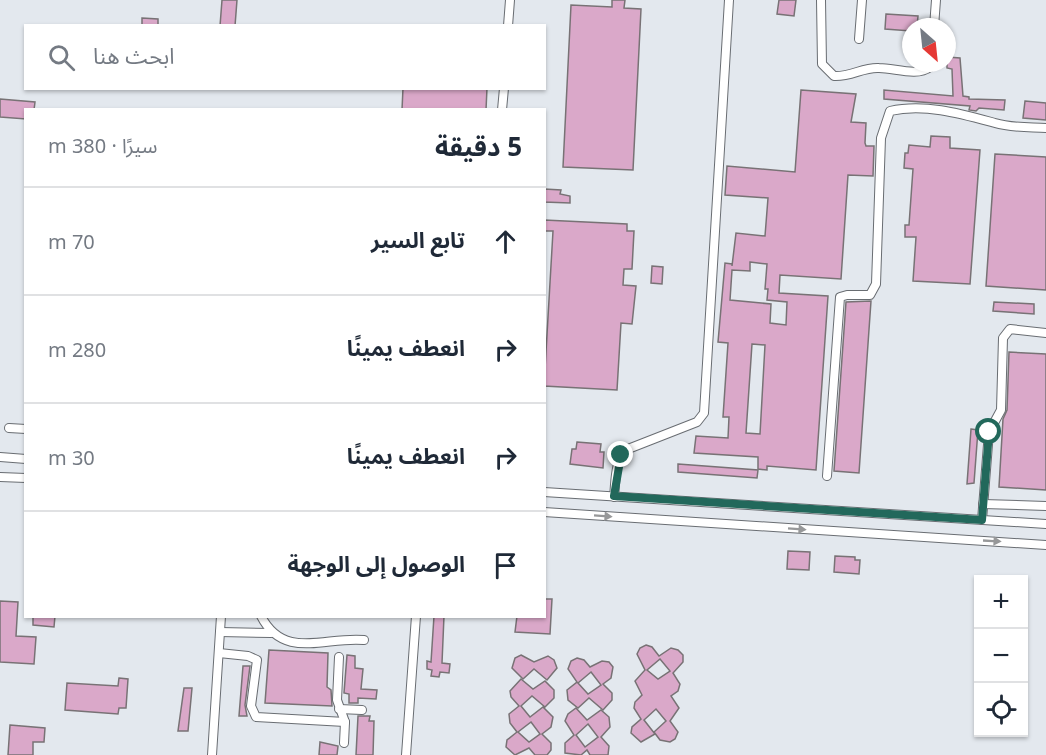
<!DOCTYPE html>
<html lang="ar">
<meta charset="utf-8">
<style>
:root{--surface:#fff;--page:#f6f6f7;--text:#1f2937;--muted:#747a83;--line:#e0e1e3}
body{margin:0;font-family:"Noto Sans","Noto Sans Arabic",sans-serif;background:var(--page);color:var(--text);direction:rtl}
.controls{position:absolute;right:18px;bottom:18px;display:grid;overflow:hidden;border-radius:0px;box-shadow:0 2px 4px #0004}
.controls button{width:54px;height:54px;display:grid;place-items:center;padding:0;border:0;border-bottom:2px solid var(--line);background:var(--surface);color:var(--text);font:30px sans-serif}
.compass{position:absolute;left:902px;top:18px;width:54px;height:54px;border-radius:50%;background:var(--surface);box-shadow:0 2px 4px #0004;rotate:153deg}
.stop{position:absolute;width:18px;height:18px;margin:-14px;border:4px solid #22685b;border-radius:50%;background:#fff}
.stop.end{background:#22685b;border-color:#fff;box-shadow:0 2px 6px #0008}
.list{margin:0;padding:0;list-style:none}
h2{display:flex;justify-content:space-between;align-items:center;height:78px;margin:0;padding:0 24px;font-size:26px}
h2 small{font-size:20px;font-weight:400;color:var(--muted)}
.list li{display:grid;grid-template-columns:39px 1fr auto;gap:18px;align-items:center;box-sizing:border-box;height:108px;padding:0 24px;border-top:2px solid var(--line)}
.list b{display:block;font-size:22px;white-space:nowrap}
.list em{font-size:20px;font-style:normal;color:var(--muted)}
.icon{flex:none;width:33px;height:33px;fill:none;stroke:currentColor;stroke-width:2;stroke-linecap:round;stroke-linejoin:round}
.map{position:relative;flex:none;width:1046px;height:755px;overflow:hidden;direction:ltr}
.search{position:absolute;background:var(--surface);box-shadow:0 2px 4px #0004;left:24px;top:24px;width:522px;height:66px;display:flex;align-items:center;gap:15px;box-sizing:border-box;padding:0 21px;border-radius:0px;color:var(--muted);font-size:22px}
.panel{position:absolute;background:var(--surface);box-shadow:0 2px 4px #0004;left:24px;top:108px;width:522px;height:510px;border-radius:0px;direction:rtl}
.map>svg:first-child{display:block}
.building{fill:#daa8c9;stroke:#787275;stroke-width:1.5;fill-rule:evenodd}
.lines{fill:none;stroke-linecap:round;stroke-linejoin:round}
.minor-casing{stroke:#696d72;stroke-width:10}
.minor{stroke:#fff;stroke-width:8}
.oneway{fill:#979899}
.route{stroke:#22685b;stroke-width:8}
</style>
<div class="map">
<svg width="1046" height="755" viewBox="0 0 1046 755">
<rect width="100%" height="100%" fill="#e3e8ee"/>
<g class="building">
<polygon points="222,0 237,0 235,26 220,26"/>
<polygon points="612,0 625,0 624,8 641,9 633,170 563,167 571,5 612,7"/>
<polygon points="779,0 796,0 794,16 777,14"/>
<polygon points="886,14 918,16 917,27 911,27 911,31 885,29"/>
<polygon points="142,18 158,19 158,26 142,25"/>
<polygon points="947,57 960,58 963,96 969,97 969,99 1005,100 1004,110 979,108 976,111 969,110 970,106 884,99 884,90 953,96 952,69 947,68"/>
<polygon points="403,88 487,88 486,110 402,110"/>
<path d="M801,90L856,94L851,122L866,123L865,143L866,146H874L873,176L848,175L841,279L780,275L779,293L828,296L816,470L767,466V470L758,469V457L694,453L696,436L728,438L729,417H723L728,343L718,342L725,263L732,264V266L736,233L765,236L768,198L725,195L727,166L795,172ZM750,262L767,264L765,289H768L767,300L787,302L786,325L770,323L771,304L730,300L732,270L750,271ZM752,344L765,345L760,434L746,433Z"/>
<polygon points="0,99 35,102 34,110 26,110 26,119 0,117"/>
<polygon points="1025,101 1046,103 1046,120 1023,118"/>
<polygon points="931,136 950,137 950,148 980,150 970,284 913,281 916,237 905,237 905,225 909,225 913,169 904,168 905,153 908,153 909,145 930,147"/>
<polygon points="995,154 1046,157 1046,290 986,286"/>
<polygon points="544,189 561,190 560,194 570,196 570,203 544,202"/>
<polygon points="544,220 627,224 627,231 634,231 632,269 624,269 623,285 636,286 632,324 621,323 617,390 544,386 553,231 544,231"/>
<polygon points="652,266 663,267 662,284 651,283"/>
<polygon points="871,301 859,473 834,471 846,302"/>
<polygon points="994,302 1034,304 1034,314 993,311"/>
<polygon points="1009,352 1046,354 1046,490 999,487 1003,419 1007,410"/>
<polygon points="971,429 978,430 974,483 967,484"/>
<polygon points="577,442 601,444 600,452 604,452 603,468 570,464 572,449 576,449"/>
<polygon points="678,464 758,470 757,478 678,472"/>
<polygon points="788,551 810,552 809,570 787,569"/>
<polygon points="835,556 855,557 855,560 860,560 859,574 834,572"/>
<polygon points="544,599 552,599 550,634 515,632 517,616 544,616"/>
<polygon points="0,601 18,602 16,636 36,637 34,664 0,662"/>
<polygon points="33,616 55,616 54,627 33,625"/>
<polygon points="434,616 444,616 442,663 450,664 449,673 440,672 439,677 431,676 432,670 427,669 427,661 431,662"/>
<path d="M646,645L652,647L659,656L671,648L678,650L683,655V662L673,673L680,684L678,691L671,696L679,708L670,721L678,732L675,739L670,742L660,740L654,732L666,721L656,709L644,720L655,734L641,742L631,733L632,727L641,719L634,708L635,702L642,695L635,681L645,670L637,654L640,648ZM660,659L670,671L658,679L647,670Z"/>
<polygon points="269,650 328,653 327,687 331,690 332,706 265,703"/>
<polygon points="347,655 355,656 355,668 363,669 361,689 377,690 376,699 358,698 358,703 349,703 349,694 344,693"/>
<polygon points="521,655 534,662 548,656 554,660 557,668 547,680 534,669 523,679 512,668 515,658"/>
<path d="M577,658L584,660L590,667L602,661L609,662L613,667L611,678L603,684L612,693V700L603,710L589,698L578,708L568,700L567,690L577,682L568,669L571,661ZM591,672L601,685L588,694L578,683Z"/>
<polygon points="243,666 250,666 245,705 247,716 239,716"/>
<polygon points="119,678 128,679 126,708 119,708 118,714 65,710 67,683 118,686"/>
<path d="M521,679L533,689L545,681L554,690V698L545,707L532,696L521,706L530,717L543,707L553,717L551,727L542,734L551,743V750L547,755H535L529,748L515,755L506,747L507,740L517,732L510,723L509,714L519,706L511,697L510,691ZM531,722L540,734L529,742L518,732Z"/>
<polygon points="184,688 192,688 188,731 178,731"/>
<path d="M576,708L587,720L601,710L609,717L610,727L601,737L609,746L608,755H590L587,750L581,755L565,753V743L574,735L565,721L568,714ZM588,724L598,737L585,747L576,735Z"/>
<polygon points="358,716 370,716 369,721 374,721 373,755 356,755"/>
<polygon points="10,725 45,728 44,742 33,742 33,755 8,755"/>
<polygon points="320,742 338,746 337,755 319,755"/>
</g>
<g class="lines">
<g class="minor-casing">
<g id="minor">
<path d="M821,0L822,64L834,76C851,77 863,67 879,68C895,68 917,77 930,67L931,63"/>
<polyline points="508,26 510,0"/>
<polyline points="934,27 936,0"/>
<polyline points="859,39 862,0"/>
<polyline points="502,110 504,88"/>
<polyline points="9,428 26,429"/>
<polyline points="0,457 26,459"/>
<path d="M827,476L840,297L847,295H870L876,284L881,138L890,111C925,103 962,114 995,123C1011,128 1029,127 1046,128"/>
<polyline points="0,477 26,478"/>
<polyline points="544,492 1046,524"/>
<path d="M614,497C616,479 614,461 628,449L697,422L704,413L729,0"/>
<polyline points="983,504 1046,506"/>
<polyline points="544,512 1046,545"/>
<polyline points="982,520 989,432 1001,410 1003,338 1010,329 1046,333"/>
<path d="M261,616C284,661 326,636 364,640"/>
<polyline points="220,632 271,633"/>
<polyline points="219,653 248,656 257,660 251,706 256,717 345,722"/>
<polyline points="339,657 337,700 345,722 344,743"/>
<polyline points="339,709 362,710"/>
<polyline points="212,755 221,616"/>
<polyline points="406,755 416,616"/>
</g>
</g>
<use href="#minor" class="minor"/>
</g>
<defs><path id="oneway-solid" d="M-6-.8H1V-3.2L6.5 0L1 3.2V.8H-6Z" transform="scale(1.5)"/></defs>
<g class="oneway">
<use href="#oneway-solid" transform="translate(603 516) rotate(4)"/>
<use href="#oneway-solid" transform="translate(797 529) rotate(4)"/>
<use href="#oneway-solid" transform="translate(992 541) rotate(3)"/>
</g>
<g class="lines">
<polyline class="route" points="621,455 614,496 982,520 989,432"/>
</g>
</svg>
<div class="controls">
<button>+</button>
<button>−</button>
<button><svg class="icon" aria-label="locate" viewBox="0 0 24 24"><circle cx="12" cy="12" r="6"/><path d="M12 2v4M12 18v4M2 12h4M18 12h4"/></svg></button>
</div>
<svg class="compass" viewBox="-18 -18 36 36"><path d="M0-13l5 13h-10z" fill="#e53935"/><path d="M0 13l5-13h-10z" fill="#747a83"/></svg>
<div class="stop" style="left:989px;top:432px"></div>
<div class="stop end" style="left:621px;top:455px"></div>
<div class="search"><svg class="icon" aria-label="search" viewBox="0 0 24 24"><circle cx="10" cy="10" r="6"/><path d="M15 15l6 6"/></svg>ابحث هنا</div>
<section class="panel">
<h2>5 دقيقة<small>سيرًا · 380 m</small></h2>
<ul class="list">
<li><svg class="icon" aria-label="ahead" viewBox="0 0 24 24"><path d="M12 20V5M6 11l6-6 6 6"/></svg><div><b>تابع السير</b></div><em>70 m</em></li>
<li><svg class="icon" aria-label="right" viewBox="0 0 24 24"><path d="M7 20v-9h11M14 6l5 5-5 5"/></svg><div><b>انعطف يمينًا</b></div><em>280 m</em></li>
<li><svg class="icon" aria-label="right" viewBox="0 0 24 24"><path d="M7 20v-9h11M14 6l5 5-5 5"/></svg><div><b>انعطف يمينًا</b></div><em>30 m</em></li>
<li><svg class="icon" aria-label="arrive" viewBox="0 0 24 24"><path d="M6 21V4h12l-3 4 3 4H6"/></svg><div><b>الوصول إلى الوجهة</b></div></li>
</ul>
</section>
</div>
